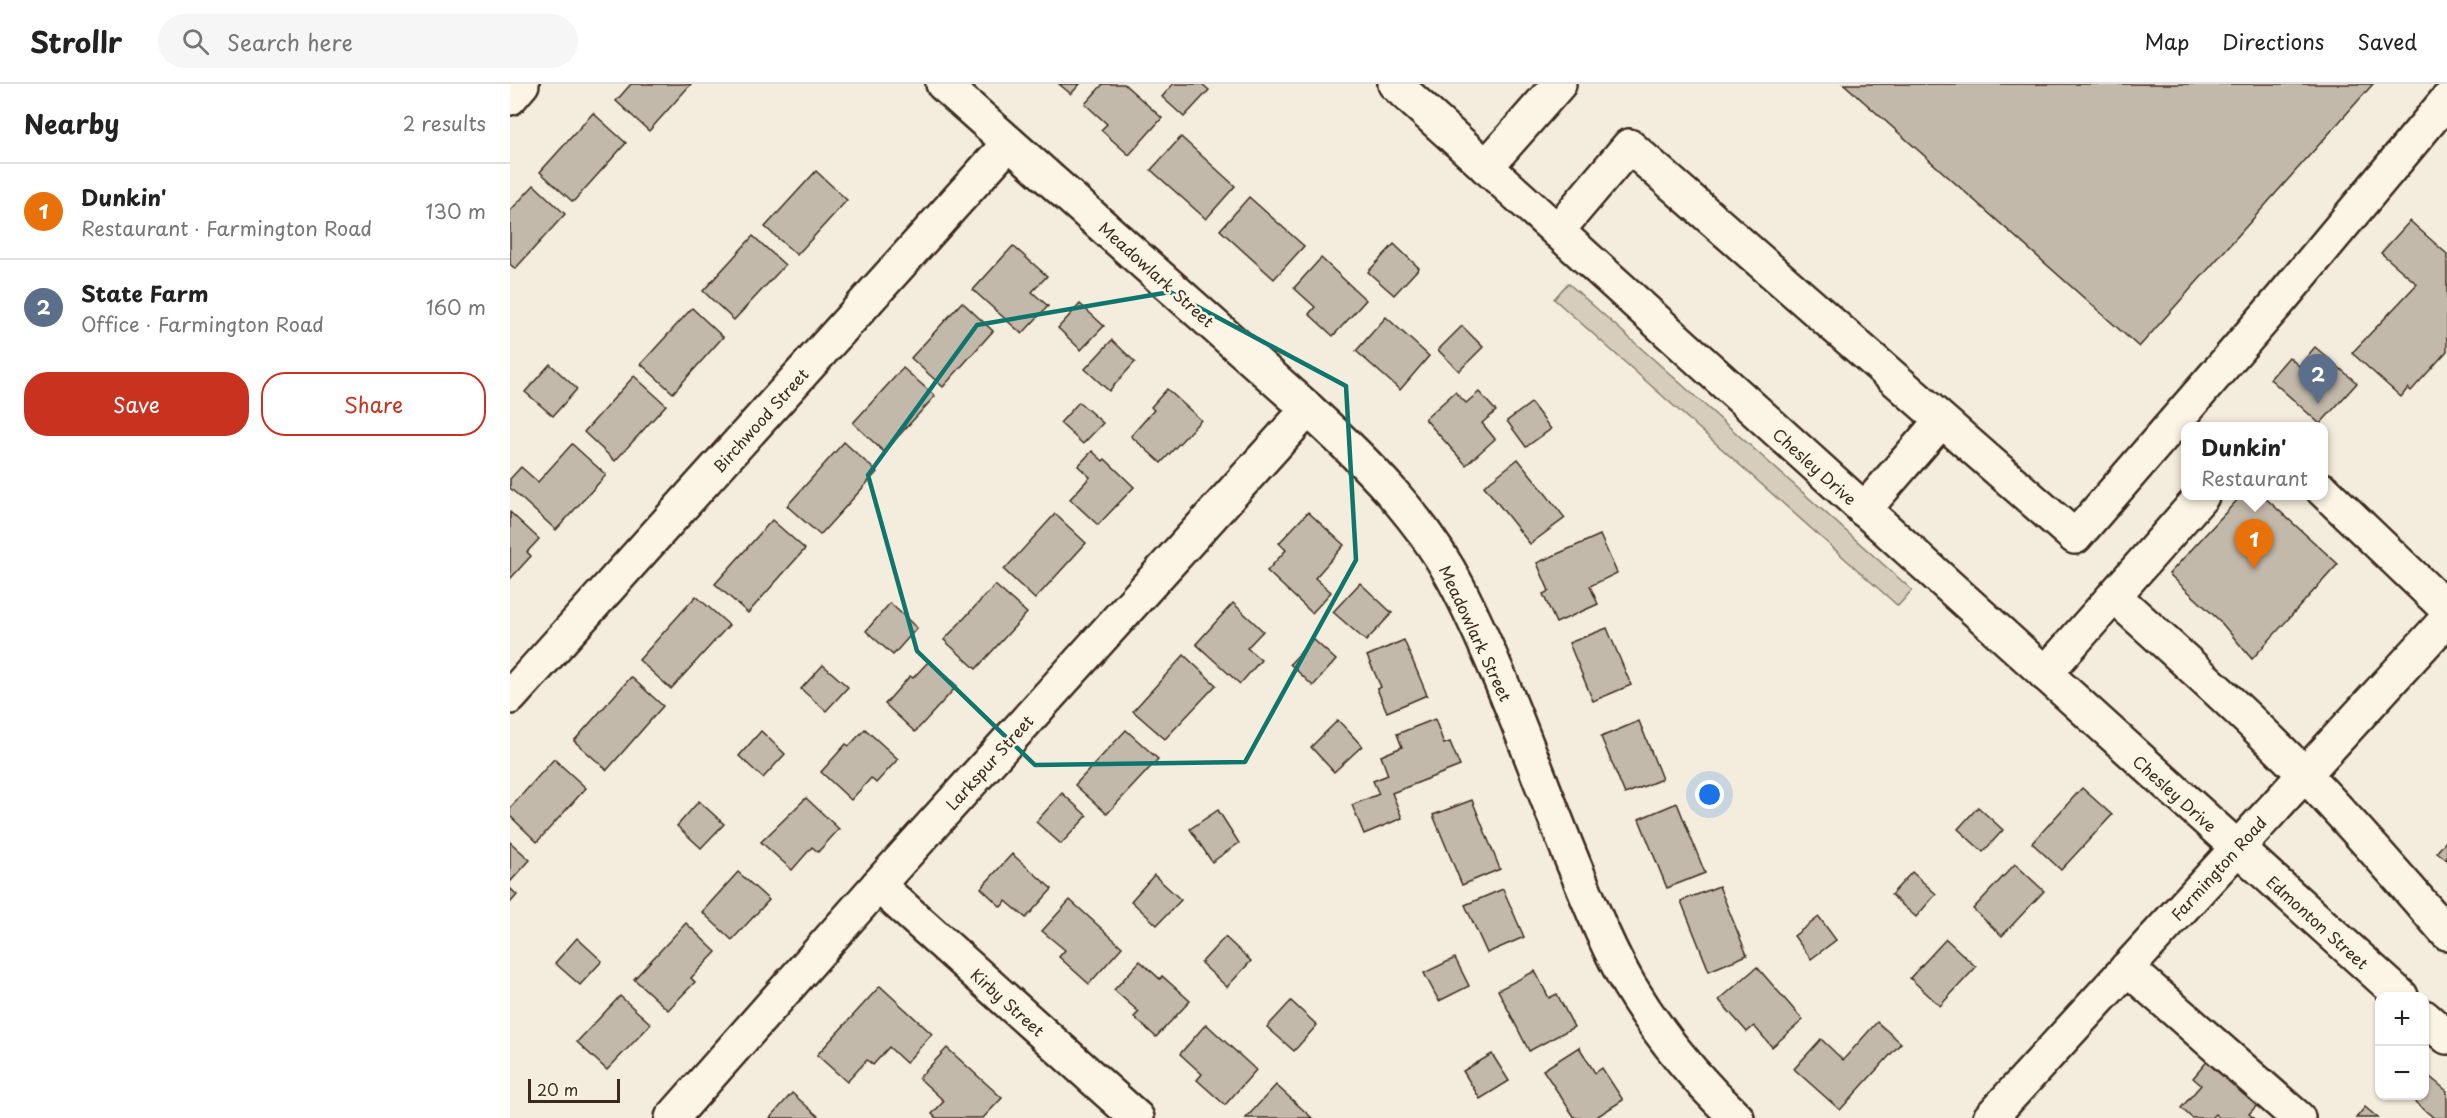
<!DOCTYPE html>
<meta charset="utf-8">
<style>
:root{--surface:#fff;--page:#f6f6f6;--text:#222;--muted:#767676;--line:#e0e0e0;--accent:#c8321e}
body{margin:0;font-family:"Playpen Sans",sans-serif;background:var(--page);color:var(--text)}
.controls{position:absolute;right:18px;bottom:18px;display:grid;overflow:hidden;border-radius:12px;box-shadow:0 2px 4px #0004}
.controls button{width:54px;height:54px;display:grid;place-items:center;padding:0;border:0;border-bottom:2px solid var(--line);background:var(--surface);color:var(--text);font:30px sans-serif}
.scale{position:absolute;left:18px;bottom:15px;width:92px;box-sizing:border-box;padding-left:6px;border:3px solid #3b2a1e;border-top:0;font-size:16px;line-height:21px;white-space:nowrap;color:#3b2a1e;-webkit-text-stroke:4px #fcf5e5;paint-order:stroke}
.you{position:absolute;left:1200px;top:711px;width:21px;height:21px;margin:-15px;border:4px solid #fff;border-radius:50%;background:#1a73e8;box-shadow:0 0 0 9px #1a73e833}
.badge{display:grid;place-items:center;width:39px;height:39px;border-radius:50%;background:var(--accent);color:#fff;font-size:20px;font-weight:700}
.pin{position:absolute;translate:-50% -50px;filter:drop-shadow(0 2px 3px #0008)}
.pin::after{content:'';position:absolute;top:32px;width:21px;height:18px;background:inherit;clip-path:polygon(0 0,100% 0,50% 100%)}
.popup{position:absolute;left:1671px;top:338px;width:147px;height:78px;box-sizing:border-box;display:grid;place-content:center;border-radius:12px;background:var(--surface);filter:drop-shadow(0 2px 4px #0005);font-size:20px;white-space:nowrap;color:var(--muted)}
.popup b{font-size:22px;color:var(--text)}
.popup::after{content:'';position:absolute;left:50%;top:100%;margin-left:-12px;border:12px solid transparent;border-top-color:var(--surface)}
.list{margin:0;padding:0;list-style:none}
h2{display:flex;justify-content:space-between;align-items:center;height:78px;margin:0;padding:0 24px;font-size:26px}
h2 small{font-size:20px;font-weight:400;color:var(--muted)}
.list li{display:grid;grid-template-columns:39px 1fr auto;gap:18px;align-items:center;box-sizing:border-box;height:96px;padding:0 24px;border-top:2px solid var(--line)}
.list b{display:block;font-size:22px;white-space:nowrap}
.list p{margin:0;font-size:20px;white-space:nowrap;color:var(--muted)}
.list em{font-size:20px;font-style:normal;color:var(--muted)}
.actions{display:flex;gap:12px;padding:18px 24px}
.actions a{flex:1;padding:14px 0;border:2px solid var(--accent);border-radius:24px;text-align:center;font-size:21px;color:var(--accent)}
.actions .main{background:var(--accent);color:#fff}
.icon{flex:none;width:33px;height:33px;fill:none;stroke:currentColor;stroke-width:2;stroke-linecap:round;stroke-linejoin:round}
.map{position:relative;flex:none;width:1937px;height:1034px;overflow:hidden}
header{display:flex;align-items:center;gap:36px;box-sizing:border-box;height:84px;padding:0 30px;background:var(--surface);border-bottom:2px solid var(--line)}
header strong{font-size:28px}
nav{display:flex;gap:33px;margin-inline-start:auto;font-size:21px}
.search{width:420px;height:54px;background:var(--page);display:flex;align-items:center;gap:15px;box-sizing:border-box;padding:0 21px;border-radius:33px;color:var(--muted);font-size:22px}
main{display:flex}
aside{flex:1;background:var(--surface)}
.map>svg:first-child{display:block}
.green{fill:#d6cdbd;stroke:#887c6e;stroke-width:1.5}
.building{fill:#c3b9aa;stroke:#3b2a1e;stroke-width:1.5}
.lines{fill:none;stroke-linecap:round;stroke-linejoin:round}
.minor-casing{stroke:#3b2a1e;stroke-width:38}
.major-casing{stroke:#3b2a1e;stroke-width:38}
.minor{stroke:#fcf5e5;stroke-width:33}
.major{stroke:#fcf5e5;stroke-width:33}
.marked{fill:none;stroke:#0f766e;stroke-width:4.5;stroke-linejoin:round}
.labels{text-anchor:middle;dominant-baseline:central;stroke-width:5;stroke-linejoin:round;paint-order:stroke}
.street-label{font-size:16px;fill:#3b2a1e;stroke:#fcf5e5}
</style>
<header>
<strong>Strollr</strong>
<div class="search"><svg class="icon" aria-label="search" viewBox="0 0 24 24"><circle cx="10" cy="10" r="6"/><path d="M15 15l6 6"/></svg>Search here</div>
<nav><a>Map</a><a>Directions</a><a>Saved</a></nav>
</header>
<main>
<aside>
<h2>Nearby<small>2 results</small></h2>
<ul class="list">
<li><span class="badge" style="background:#e8710a">1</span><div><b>Dunkin'</b><p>Restaurant · Farmington Road</p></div><em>130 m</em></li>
<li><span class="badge" style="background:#5c6f8a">2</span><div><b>State Farm</b><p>Office · Farmington Road</p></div><em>160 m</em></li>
</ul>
<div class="actions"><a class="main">Save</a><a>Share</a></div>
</aside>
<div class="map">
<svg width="1937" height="1034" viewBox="0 0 1937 1034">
<rect width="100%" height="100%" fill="#f4eddd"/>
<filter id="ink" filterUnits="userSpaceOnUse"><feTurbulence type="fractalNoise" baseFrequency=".0167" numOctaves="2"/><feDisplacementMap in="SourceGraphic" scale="12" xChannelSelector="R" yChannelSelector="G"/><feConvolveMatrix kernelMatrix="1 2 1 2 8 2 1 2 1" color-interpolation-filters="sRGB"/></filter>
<g filter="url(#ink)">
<polygon class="green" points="1058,199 1402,506 1388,522 1044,215"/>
<g class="building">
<polygon points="121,0 181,0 139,47 106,17"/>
<polygon points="549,0 570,0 561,10"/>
<polygon points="593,0 614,0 652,34 619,71 591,46 597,40 575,20"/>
<polygon points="663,0 692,0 699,6 674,33 652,13"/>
<polygon points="1334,0 1863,0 1629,263"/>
<polygon points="83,29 116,59 63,118 30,88"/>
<polygon points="671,53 725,102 696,135 641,86"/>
<polygon points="306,87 337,116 287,171 255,143"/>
<polygon points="24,101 55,130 5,185 0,180 0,127"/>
<polygon points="739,113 794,162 764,195 710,146"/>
<polygon points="1900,137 1937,170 1937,267 1901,307 1898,304 1891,313 1842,269 1907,200 1871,169"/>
<polygon points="243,152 275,181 224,236 193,207"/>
<polygon points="884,160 909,184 884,211 858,188"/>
<polygon points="503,162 537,192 522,208 538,222 512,250 463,206"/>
<polygon points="811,174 856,216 823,252 799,230 805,223 784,204"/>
<polygon points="452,218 483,247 433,303 401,274"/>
<polygon points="570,220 594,242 571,266 548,244"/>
<polygon points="182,224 213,253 163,309 131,280"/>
<polygon points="876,233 919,272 890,306 846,267"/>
<polygon points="952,242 973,263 949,287 928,266"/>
<polygon points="602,256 625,278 599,307 575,285"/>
<polygon points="1805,263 1847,299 1810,340 1760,295 1779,273 1789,282"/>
<polygon points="40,280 67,305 43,332 15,308"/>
<polygon points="393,284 425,312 374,368 343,339"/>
<polygon points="124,292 156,321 105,377 74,348"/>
<polygon points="657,305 691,336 651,379 621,352 644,326 641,323"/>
<polygon points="945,308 956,319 969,308 986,327 972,339 985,355 956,381 915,335"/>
<polygon points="569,318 593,339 573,360 550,339"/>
<polygon points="1021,319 1041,345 1016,363 997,337"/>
<polygon points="334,358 367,388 310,451 277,422"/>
<polygon points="62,360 96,391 46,446 0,404 0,395 11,383 28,398"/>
<polygon points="582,367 593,377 595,375 624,403 588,441 560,415 580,393 568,382"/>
<polygon points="1008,375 1055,434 1020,460 974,402"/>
<polygon points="1731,412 1753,412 1828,480 1742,575 1709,536 1659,490"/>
<polygon points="0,428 29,455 17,468 21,472 0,495"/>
<polygon points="798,428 834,461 805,494 821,508 802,529 757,487 776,466 769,459"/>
<polygon points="545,430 576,459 525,515 494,486"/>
<polygon points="262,436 295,465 238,529 205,500"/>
<polygon points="1090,451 1107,489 1080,502 1088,520 1046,539 1033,510 1039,507 1027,479"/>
<polygon points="850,499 882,529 856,557 823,528"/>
<polygon points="485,501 517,529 466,585 434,556"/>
<polygon points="186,512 219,541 161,605 129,576"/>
<polygon points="380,519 407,544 383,571 356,547"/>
<polygon points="723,519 753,547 737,564 751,576 730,600 686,560"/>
<polygon points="1097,544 1121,601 1083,617 1059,559"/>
<polygon points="803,555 826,576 803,602 780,580"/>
<polygon points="894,556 917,611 877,628 867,605 871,603 857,572"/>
<polygon points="674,571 706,601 655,655 623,627"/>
<polygon points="419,577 447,602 405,648 375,620 400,592 403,594"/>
<polygon points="313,581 338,603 316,627 291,605"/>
<polygon points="121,593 153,622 97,686 64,657"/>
<polygon points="925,635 934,660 940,658 950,682 882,709 892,734 854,750 842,721 869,710 863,697 878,691 871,672 892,663 887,650"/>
<polygon points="828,636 852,662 824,688 801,663"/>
<polygon points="1129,637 1152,695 1115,710 1091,653"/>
<polygon points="355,645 388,675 366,699 361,694 341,716 311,688 336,660 339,662"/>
<polygon points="616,646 648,675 597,730 565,701"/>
<polygon points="251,647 275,670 253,694 229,672"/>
<polygon points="44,675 76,704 27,758 0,732 0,724"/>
<polygon points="1572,704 1602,731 1551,786 1522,759"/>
<polygon points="552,709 577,732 551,760 526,738"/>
<polygon points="296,714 329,745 308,768 302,763 282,786 251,758"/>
<polygon points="962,716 990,785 952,801 923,731"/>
<polygon points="189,717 214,740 191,764 167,742"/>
<polygon points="1167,719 1195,789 1157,804 1129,735"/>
<polygon points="1468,723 1493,746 1473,768 1448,745"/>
<polygon points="708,726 729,759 702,778 680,745"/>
<polygon points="1937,756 1937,776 1927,768"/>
<polygon points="0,758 20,776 0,798"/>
<polygon points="502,770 542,805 516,834 496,817 491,823 471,804"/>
<polygon points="1505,780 1534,807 1492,852 1463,825"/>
<polygon points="228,788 259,816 222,856 192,828"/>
<polygon points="1402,788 1426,810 1406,833 1381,811"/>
<polygon points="644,791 671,816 647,841 621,817"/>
<polygon points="1209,802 1237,871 1199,887 1171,817"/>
<polygon points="0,804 7,811 0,819"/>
<polygon points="993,805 1014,853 977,869 955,821"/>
<polygon points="560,816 612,863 579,900 549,873 555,866 532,847"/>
<polygon points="1309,833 1326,856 1301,875 1284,852"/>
<polygon points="176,839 206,868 181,894 185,898 158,926 124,895"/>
<polygon points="715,853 741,877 717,903 691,879"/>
<polygon points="67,854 92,877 70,901 45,879"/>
<polygon points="1436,855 1466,883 1430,922 1400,894"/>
<polygon points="945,874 959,902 929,917 914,889"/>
<polygon points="630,877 650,895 652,892 680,917 646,953 624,933 629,928 604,906"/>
<polygon points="1247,883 1293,936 1262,963 1244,942 1237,948 1209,916"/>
<polygon points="1025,887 1039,914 1047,910 1064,943 1019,967 988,906"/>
<polygon points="370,902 422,950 396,979 379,963 363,981 357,976 337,998 307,971"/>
<polygon points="110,912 141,940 97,986 67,958"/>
<polygon points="781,917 807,941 784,967 757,943"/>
<polygon points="1367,938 1391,959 1330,1026 1284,985 1311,955 1333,976"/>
<polygon points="696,940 746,986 715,1021 687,996 692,990 670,970"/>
<polygon points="1069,963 1085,989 1092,984 1113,1016 1085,1034 1065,1034 1033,986"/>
<polygon points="437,964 492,1014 473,1034 426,1034 422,1030 434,1017 409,994"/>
<polygon points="982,970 999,997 970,1015 953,987"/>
<polygon points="1700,974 1749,1019 1739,1030 1744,1034 1709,1034 1705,1030 1701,1034 1682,1034 1671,1024 1691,1001 1683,994"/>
<polygon points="1914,988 1937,1007 1937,1034 1924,1034 1898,1012 1914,1012"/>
<polygon points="766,1001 802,1034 736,1034"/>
<polygon points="282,1009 310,1034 260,1034"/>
<polygon points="1855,1023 1868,1034 1846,1034"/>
</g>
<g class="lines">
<g class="minor-casing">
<g id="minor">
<path d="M433,0L798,325C856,378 913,434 949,505C994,594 1026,689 1064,781C1081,822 1097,863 1119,901C1149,951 1185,995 1227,1034"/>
<polyline points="885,0 1891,912"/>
<polyline points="0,14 12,0"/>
<polyline points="976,83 1049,0"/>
<polyline points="1047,147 1119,62 1565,453 1771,215 1937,16"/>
<polyline points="1813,406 1937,525"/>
<polyline points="1354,426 1431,337"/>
<path d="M1604,512C1668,570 1733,628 1794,690C1844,741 1890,795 1937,849"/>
<polyline points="1535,590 1692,412"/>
<polyline points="0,613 499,59"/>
<polyline points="368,801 627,1034"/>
<polyline points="1617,884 1788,1034"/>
<polyline points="1914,933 1937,953"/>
<polyline points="162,1034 368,801 798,325"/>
</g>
</g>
<g class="major-casing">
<polyline id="major" points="1480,1034 1937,535"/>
</g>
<use href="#minor" class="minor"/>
<use href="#major" class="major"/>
</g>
</g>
<path class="marked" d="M660,208L836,302L846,476L735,678L525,681L407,567L358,391L467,241Z"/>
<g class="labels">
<g class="street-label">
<text transform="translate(647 190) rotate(42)">Meadowlark Street</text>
<text transform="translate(250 336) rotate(-48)">Birchwood Street</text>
<text transform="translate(1305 382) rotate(42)">Chesley Drive</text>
<text transform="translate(966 549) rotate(65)">Meadowlark Street</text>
<text transform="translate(479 678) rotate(-48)">Larkspur Street</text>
<text transform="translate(1665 709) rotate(42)">Chesley Drive</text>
<text transform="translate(1708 784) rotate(-48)">Farmington Road</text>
<text transform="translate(1808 838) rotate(42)">Edmonton Street</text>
<text transform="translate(498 918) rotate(42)">Kirby Street</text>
</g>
</g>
</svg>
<div class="controls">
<button>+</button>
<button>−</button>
</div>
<div class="scale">20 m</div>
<div class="you"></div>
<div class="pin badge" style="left:1744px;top:485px;background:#e8710a">1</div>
<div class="popup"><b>Dunkin'</b>Restaurant</div>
<div class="pin badge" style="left:1808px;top:320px;background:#5c6f8a">2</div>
</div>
</main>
